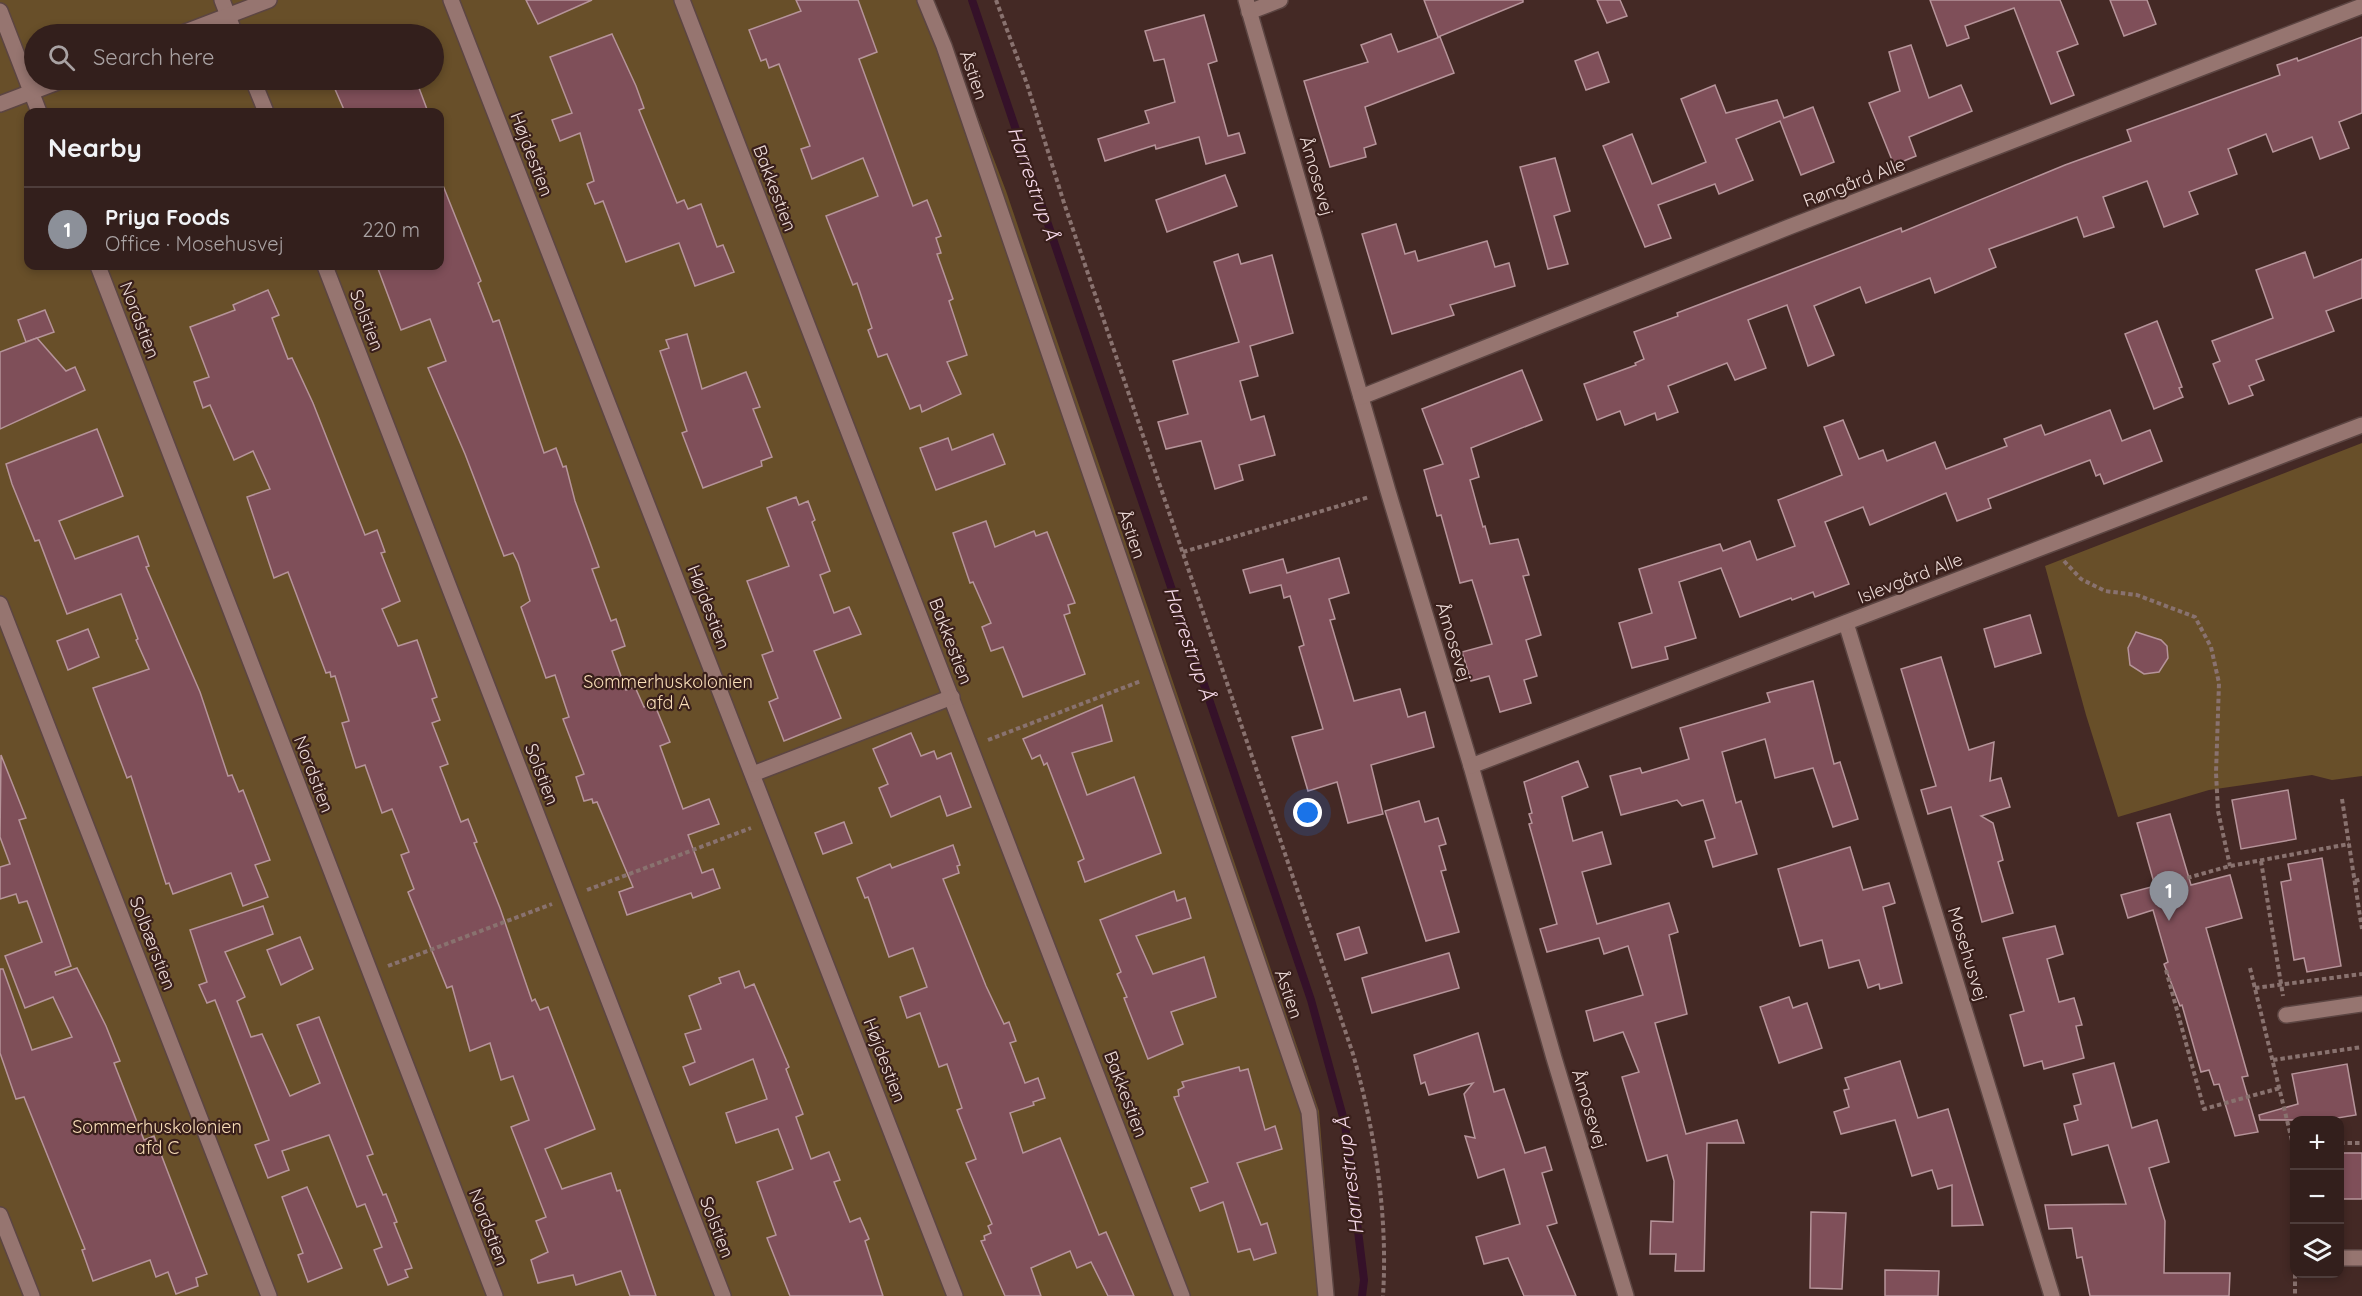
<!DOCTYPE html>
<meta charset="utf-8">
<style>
:root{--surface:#331f1c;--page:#3e2c29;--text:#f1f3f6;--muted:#a9a2a3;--line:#4e3d3b;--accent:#8c9099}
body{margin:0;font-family:Quicksand,sans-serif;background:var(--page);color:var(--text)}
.controls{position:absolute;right:18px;bottom:18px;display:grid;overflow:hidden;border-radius:12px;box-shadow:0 3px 9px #0003}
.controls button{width:54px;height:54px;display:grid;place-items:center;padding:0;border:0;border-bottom:2px solid var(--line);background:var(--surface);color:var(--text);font:30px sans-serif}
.you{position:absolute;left:1308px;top:813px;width:21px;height:21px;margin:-15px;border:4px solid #fff;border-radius:50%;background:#1a73e8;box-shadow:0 0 0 9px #1a73e833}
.badge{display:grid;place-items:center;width:39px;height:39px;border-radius:50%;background:var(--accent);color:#fff;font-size:20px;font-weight:700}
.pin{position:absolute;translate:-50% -50px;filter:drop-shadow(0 2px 3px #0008)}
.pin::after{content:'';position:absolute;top:32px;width:21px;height:18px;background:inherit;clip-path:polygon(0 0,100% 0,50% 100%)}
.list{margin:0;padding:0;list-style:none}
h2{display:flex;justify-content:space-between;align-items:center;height:78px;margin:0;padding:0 24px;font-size:26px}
h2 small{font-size:20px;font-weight:400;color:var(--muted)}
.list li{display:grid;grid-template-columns:39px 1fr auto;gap:18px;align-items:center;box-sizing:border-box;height:84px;padding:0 24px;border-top:2px solid var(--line)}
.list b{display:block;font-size:22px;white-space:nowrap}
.list p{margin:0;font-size:20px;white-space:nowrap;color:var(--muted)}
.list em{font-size:20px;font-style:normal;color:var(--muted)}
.icon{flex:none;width:33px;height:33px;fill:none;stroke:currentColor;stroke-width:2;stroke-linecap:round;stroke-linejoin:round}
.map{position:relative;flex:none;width:2362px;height:1296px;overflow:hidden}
.search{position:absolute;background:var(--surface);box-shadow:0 3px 9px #0003;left:24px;top:24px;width:420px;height:66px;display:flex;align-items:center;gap:15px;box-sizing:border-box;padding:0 21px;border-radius:33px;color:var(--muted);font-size:22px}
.panel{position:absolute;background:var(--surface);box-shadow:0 3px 9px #0003;left:24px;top:108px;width:420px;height:162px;border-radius:12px}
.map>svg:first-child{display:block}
.green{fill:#684f29;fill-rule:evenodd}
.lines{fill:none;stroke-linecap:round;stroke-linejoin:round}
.stream{stroke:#351129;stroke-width:8}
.building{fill:#7f4f59;stroke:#b6949a;stroke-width:1.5}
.lane-casing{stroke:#5c4542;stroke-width:18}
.street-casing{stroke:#5c4542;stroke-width:18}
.path{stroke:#89726f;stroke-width:4;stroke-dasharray:4.5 3;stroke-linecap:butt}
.lane{stroke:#967570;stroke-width:15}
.street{stroke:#967570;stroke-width:15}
.labels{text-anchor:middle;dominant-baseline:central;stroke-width:4.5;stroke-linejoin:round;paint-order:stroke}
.street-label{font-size:18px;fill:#ecdad7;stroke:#391f1b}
.park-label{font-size:18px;fill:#fadfb9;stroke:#391f1b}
.water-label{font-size:20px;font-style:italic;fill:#f8dbeb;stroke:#391f1b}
</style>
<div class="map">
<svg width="2362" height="1296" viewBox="0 0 2362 1296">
<rect width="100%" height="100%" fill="#442925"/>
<g class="green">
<path d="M0,0H933L1006,191L1319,1111L1334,1296H0ZM34,34H434V80H34ZM28,112H440V266H28Z"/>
<polygon points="2362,443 2362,776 2332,780 2312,775 2209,790 2118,817 2086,715 2045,566"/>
</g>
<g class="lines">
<polyline class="stream" points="972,0 1311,1000 1345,1124 1364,1280 1362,1296"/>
</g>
<g class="building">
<polygon points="526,0 592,0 538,24"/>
<polygon points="796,0 858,0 877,52 859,59 913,206 927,200 941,236 936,238 941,253 937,254 953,299 949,301 967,355 947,362 961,394 922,412 920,405 910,409 887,354 878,357 868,330 872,328 857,283 853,285 826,216 878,196 863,158 812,179 801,149 810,146 779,64 769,68 766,59 761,61 749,30 801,11"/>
<polygon points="1424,0 1523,0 1523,2 1438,37"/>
<polygon points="1597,0 1620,0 1627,16 1607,23"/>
<polygon points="1930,0 2060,0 2078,44 2057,52 2074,95 2051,104 2014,8 1965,26 1969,38 1947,46"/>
<polygon points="2110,0 2147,0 2156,24 2124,36"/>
<polygon points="1204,15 1217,61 1208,64 1228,136 1239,133 1245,153 1206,164 1199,137 1156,149 1155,145 1105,161 1098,139 1149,123 1145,111 1175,102 1164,59 1154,61 1145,31"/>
<polygon points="612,34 636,86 644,108 639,110 677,203 684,200 688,209 701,204 717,247 723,245 734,272 695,286 679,243 626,262 603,201 595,204 587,184 594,181 580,133 560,141 552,120 572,113 550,57"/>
<polygon points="1391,34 1398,52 1440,37 1454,73 1365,107 1376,144 1364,148 1366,157 1330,167 1304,81 1368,62 1361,45"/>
<polygon points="2362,37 2362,113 2339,122 2349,148 2320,159 2312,137 2273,152 2266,134 2228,149 2237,174 2189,192 2198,214 2164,227 2147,181 2103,197 2114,227 2084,237 2077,217 1989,249 1996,267 1935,293 1930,278 1866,303 1860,287 1814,306 1834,355 1808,366 1787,305 1748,320 1766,368 1735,380 1727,363 1668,386 1678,412 1657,420 1655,413 1625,425 1620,411 1597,420 1584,384 1636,365 1635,363 1644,359 1634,332 1678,316 1677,313 1901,228 1902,232 2065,165 2131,141 2127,130 2280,75 2277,65 2297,58 2298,61"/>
<polygon points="1911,45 1929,98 1961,85 1972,111 1909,137 1916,156 1894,165 1869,103 1900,91 1889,52"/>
<polygon points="1598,52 1609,82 1586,90 1575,61"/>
<polygon points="331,80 416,80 428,112 345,112"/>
<polygon points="1715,85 1726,113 1777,100 1784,118 1813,107 1834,162 1801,175 1780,121 1736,139 1753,180 1719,194 1715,184 1658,205 1671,238 1645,247 1603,146 1632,134 1652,184 1706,162 1681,99"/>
<polygon points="1555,158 1570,211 1554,216 1568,264 1548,269 1520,167"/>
<polygon points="1225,175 1237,206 1167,232 1156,200"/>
<polygon points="440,178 481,281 478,283 493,322 499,320 544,453 556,448 563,467 566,466 575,501 599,567 592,569 611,621 616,619 625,646 612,651 626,690 635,687 644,707 654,703 670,742 660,746 683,809 709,799 719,824 688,835 702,873 713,869 720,888 693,898 691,893 627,915 619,892 633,887 597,802 593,803 592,799 584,801 576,777 584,774 563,719 569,717 555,675 546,678 521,607 530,601 518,563 513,553 504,556 465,454 428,368 446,361 430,319 401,330 377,266 440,266"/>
<polygon points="1396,224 1405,254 1415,251 1418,261 1487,241 1495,267 1509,263 1515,286 1450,305 1454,315 1392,334 1362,234"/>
<polygon points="2305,252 2314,278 2362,259 2362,298 2326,311 2334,331 2256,360 2264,380 2249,386 2253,395 2229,404 2213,364 2220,361 2212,341 2273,318 2256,270"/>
<polygon points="1238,254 1241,264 1272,255 1293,333 1250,346 1258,376 1240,381 1251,420 1264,416 1275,455 1239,465 1243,480 1215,489 1201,441 1166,449 1158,422 1188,414 1173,361 1239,342 1214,262"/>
<polygon points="268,290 279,315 272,318 288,359 292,358 313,403 365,535 377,530 385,552 381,553 400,601 382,609 398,646 417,640 437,697 432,699 440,720 432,723 448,764 440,767 461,822 468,819 477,842 474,843 500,908 532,1001 535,999 540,1010 548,1007 595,1129 545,1149 562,1189 611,1173 617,1191 620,1190 656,1296 630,1296 621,1271 576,1285 573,1275 538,1283 531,1260 548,1252 536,1221 546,1217 511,1127 529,1120 513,1076 501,1080 490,1043 470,1051 452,986 447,988 408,892 414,889 401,855 409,852 392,809 382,813 365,765 356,768 342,723 349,721 335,676 331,677 330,672 326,673 288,572 274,578 247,497 270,489 253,451 234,460 210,405 203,408 194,382 209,377 190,327 235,310 233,305"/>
<polygon points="45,310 54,332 26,342 18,320"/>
<polygon points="2157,321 2182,387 2179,388 2183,397 2154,409 2125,334"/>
<polygon points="687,334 702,389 746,372 760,407 753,409 772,457 761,461 762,466 703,488 682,433 687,431 660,351 669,348 666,340"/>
<polygon points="37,338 66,371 75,367 85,390 0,429 0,352"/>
<polygon points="1522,370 1542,420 1471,448 1479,477 1470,480 1483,527 1485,526 1490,544 1518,539 1529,575 1523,576 1541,635 1526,640 1537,676 1524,680 1531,703 1500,712 1489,676 1471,681 1462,652 1492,644 1472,580 1460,583 1441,515 1437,516 1424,470 1443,464 1422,409"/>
<polygon points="2110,410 2122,441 2150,430 2162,461 2104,484 2100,474 2096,476 2090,460 1988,499 1991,508 1957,521 1946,493 1870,525 1863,507 1825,522 1849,584 1815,597 1813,592 1792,600 1791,598 1740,617 1721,568 1679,582 1696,638 1665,647 1668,659 1632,668 1619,623 1652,613 1639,569 1720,544 1723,551 1750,541 1757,560 1795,546 1778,500 1842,475 1824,427 1843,420 1859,459 1883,450 1887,461 1935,442 1946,469 2007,446 2004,439 2041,425 2045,435"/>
<polygon points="97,429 123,496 59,521 75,559 138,536 149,566 146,567 200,692 228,776 232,775 239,792 243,790 270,860 255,865 268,897 243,906 231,873 173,894 169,883 166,884 131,776 127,778 93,688 149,669 136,640 138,639 121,594 67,614 39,540 35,541 12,484 6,464"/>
<polygon points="993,434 1005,464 936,490 920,448 948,438 952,450"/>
<polygon points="796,497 799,505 808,501 815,520 812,522 830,571 820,575 834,613 849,607 861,634 814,651 841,718 784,741 769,702 778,698 762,655 773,651 747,581 789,566 767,508"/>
<polygon points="986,521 995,547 1034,531 1036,536 1047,532 1075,603 1068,605 1070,613 1064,615 1085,674 1023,697 1003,647 991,651 982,627 991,623 973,582 970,583 953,533"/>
<polygon points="1339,558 1349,593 1329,599 1335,619 1330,620 1354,701 1400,689 1408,717 1425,712 1434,747 1371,765 1383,814 1348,823 1337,782 1308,791 1292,737 1323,729 1299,647 1304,645 1290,596 1284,598 1281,585 1250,593 1243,570 1283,559 1287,573"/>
<polygon points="2030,615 2041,653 1995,667 1984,629"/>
<polygon points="88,629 99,657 68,670 57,641"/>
<polygon points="2136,632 2161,640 2167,646 2168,658 2159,672 2144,674 2130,665 2128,648"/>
<polygon points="1941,657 1969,750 1994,742 1990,781 2001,778 2010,807 1981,816 1993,823 2003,860 1998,862 2013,913 1982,922 1951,807 1928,814 1921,790 1936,786 1901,669"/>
<polygon points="1813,681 1834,764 1840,762 1858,819 1833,827 1813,768 1775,778 1765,739 1722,752 1736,803 1741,801 1757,854 1713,867 1705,841 1715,838 1703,800 1682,806 1677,800 1621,815 1610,776 1640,768 1642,773 1689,759 1680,728 1770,702 1767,693"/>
<polygon points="1102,705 1112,741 1072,753 1087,795 1134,777 1161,853 1085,882 1078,862 1084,859 1047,763 1044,765 1040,755 1032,759 1023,739"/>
<polygon points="911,733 921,756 934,751 937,759 951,753 971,807 947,816 940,796 891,817 879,788 888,784 873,749"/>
<polygon points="1,755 26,818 19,820 71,966 55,972 56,975 77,968 106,1026 120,1061 114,1063 144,1140 154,1136 207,1274 196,1278 198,1286 176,1294 168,1272 156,1277 150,1260 93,1281 82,1250 85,1249 24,1097 16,1099 0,1053 0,969 3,969 32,1050 72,1037 53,997 25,1008 5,956 42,942 27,901 19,903 16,894 0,899 0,867 10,864 0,837"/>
<polygon points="1578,761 1588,787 1562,797 1573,841 1602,832 1611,864 1582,872 1597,924 1669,903 1678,932 1669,935 1687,1014 1655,1023 1686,1134 1737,1120 1744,1143 1707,1143 1704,1271 1675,1271 1676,1254 1650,1254 1651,1221 1673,1222 1674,1181 1667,1155 1647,1161 1622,1077 1639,1072 1623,1032 1594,1041 1586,1011 1643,995 1628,946 1604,954 1599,938 1547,952 1540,929 1557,924 1529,824 1532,823 1529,814 1532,813 1524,782"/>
<polygon points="2288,790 2296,839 2241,849 2232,800"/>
<polygon points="1419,801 1425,822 1438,818 1446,844 1439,846 1446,870 1441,871 1459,932 1426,941 1385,811"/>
<polygon points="2170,814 2191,885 2230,875 2242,918 2206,928 2248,1076 2242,1077 2258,1132 2235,1136 2219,1084 2214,1085 2209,1070 2201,1072 2182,1005 2180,1006 2164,964 2168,962 2153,910 2128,918 2121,895 2155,886 2137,823"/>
<polygon points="844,822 852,843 823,854 815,833"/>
<polygon points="953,845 960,865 957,866 959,873 943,879 986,986 1004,1024 1009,1022 1016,1041 1010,1043 1025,1083 1038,1078 1045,1098 1033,1102 1034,1105 1010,1113 1023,1153 1060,1138 1099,1235 1106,1232 1134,1296 1108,1296 1091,1262 1077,1268 1070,1251 1031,1268 1041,1296 1005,1296 981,1241 985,1240 984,1236 991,1233 988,1226 992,1224 966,1163 976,1159 957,1110 962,1108 947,1064 939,1067 920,1013 907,1018 900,997 927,987 913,948 889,957 868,897 865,898 857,878 890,864 892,868"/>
<polygon points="1850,847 1863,890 1889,883 1895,903 1883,907 1902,983 1880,989 1879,984 1868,988 1859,960 1829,968 1822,940 1800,946 1778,869"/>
<polygon points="2322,858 2341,966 2307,972 2304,958 2294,960 2281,882 2291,880 2288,864"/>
<polygon points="1174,891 1177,901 1185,898 1191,918 1136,936 1153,974 1204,957 1216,997 1171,1012 1183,1044 1148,1059 1124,998 1127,997 1117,974 1121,972 1100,920"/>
<polygon points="263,906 273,934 225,952 245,997 237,1001 251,1037 262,1034 290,1096 320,1083 297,1025 319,1017 373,1154 367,1156 383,1195 386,1194 397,1222 394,1223 412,1268 405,1270 408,1277 388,1285 374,1250 382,1247 365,1204 357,1207 329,1135 282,1151 289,1170 268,1178 255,1145 269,1140 215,1000 207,1003 199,985 207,982 190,930"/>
<polygon points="2055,926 2063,954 2047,959 2059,1002 2074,998 2082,1025 2076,1026 2084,1058 2044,1069 2042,1061 2024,1066 2010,1015 2024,1011 2003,938"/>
<polygon points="1359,927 1367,953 1345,960 1337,934"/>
<polygon points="300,937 313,969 281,985 267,950"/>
<polygon points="1449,953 1459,988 1372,1013 1362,978"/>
<polygon points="739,971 745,988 754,984 789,1067 786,1069 803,1114 796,1117 811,1159 829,1152 840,1180 834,1182 850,1222 860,1218 869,1239 865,1241 883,1296 790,1296 767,1238 776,1235 757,1182 793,1169 778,1129 736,1143 726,1113 767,1099 753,1059 690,1085 683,1067 695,1062 685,1034 701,1029 689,996 721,983 719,978"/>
<polygon points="1789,997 1793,1008 1807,1003 1822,1048 1779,1063 1760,1007"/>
<polygon points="1478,1033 1494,1092 1504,1089 1525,1153 1545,1147 1552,1170 1542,1173 1557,1223 1547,1226 1576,1296 1524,1296 1508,1258 1484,1264 1476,1237 1520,1224 1504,1169 1478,1178 1465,1136 1475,1138 1464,1094 1473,1083 1429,1095 1425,1082 1421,1084 1414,1055"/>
<polygon points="1900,1061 1918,1118 1948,1109 1983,1225 1952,1226 1952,1185 1938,1189 1932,1170 1912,1176 1895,1120 1841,1134 1834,1112 1849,1107 1844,1090 1849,1089 1845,1078"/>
<polygon points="2114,1063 2132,1128 2157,1120 2169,1162 2149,1168 2165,1221 2164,1273 2230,1273 2229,1296 2090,1296 2082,1257 2077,1258 2072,1228 2049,1229 2045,1205 2126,1204 2108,1145 2072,1155 2064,1124 2078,1120 2074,1106 2081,1104 2073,1074"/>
<polygon points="2347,1064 2356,1115 2325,1120 2260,1120 2259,1115 2298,1104 2292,1074"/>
<polygon points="1239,1067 1240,1071 1248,1069 1265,1130 1275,1126 1282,1149 1237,1163 1261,1225 1267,1223 1276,1253 1254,1260 1250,1249 1238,1252 1223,1202 1200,1211 1191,1188 1208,1182 1174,1097 1179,1096 1178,1090 1184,1087 1182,1082"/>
<rect x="2340" y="1153" width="22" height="46"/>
<polygon points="307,1187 342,1268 308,1282 298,1255 303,1253 282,1197"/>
<polygon points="1811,1212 1846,1213 1842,1289 1810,1288"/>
<polygon points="1885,1270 1939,1271 1938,1296 1885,1296"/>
</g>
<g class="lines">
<g class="lane-casing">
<g id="lane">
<polyline points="222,0 235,34"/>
<polyline points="451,0 955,1296"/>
<polyline points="682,0 1182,1296"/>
<polyline points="925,0 944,46 1309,1112 1326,1296"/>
<polyline points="0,11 39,112"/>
<polyline points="180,34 269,0"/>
<polyline points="253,80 266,112"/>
<polyline points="0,104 63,80"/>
<polyline points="98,266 495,1296"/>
<polyline points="325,266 723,1296"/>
<polyline points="0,604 269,1296"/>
<polyline points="753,774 952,697"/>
<polyline points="2286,1015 2362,1004"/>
<polyline points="0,1215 32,1296"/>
<polyline points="2340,1258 2362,1258"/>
</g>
</g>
<g class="street-casing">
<g id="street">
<polyline points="1246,0 1388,491 1471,766 1554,1058 1626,1296"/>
<polyline points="1249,12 1280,0"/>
<polyline points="1361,397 1789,227 2362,6"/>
<polyline points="1846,623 2052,1296"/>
<polyline points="1471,766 2362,425"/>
</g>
</g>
<g class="path">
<path d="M996,0L1027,84L1064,203L1353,1054C1375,1131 1388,1215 1383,1296"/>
<polyline points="1183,552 1369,497"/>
<polyline points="2064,561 2081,579 2105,591 2137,595 2195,617 2211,647 2219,683 2216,773 2218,811 2230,866"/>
<polyline points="988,740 1141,681"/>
<polyline points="2342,799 2362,929"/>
<polyline points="2261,861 2283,996"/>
<polyline points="2355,881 2362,879"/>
<polyline points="2151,888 2230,866 2349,844"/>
<polyline points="587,890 751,828"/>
<polyline points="388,966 552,904"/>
<polyline points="2250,968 2294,1149"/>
<polyline points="2166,970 2204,1109 2280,1088"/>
<polyline points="2255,988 2362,974"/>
<polyline points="2273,1060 2362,1047"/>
<polyline points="2340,1143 2362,1143"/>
<polyline points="2295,1274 2295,1296"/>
</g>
<use href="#lane" class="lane"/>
<use href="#street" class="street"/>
</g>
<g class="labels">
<g class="street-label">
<text transform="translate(974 75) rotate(71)">Åstien</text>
<text transform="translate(532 154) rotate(69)">Højdestien</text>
<text transform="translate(1317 176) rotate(74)">Åmosevej</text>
<text transform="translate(1854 182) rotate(-21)">Røngård Alle</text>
<text transform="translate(775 188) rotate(69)">Bakkestien</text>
<text transform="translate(140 320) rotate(69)">Nordstien</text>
<text transform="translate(367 320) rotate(69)">Solstien</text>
<text transform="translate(1132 534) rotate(71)">Åstien</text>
<text transform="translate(1910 578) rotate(-21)">Islevgård Alle</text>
<text transform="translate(709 607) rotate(69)">Højdestien</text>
<text transform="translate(951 641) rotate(69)">Bakkestien</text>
<text transform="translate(1454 642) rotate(73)">Åmosevej</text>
<text transform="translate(314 774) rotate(69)">Nordstien</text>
<text transform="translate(542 774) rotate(69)">Solstien</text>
<text transform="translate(153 943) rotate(69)">Solbærstien</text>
<text transform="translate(1968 954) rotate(73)">Mosehusvej</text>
<text transform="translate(1289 994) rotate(71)">Åstien</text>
<text transform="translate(885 1060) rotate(69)">Højdestien</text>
<text transform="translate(1126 1094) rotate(69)">Bakkestien</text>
<text transform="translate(1590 1109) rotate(73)">Åmosevej</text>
<text transform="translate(489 1227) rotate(69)">Nordstien</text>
<text transform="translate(717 1227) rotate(69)">Solstien</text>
</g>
<g class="park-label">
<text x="668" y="681">Sommerhuskolonien<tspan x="668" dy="21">afd A</tspan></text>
<text x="157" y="1126">Sommerhuskolonien<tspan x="157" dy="21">afd C</tspan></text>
</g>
<g class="water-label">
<text transform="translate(1034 183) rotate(71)">Harrestrup Å</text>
<text transform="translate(1190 643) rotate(71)">Harrestrup Å</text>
<text transform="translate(1349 1176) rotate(-97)">Harrestrup Å</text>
</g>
</g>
</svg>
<div class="controls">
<button>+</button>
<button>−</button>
<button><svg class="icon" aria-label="layers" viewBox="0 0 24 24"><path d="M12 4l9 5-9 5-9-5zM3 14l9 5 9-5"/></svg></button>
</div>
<div class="you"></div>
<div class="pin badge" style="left:2169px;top:921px">1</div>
<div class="search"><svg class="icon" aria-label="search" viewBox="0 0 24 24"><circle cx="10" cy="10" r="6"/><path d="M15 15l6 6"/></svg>Search here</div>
<section class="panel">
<h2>Nearby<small></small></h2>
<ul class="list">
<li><span class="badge">1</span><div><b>Priya Foods</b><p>Office · Mosehusvej</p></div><em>220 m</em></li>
</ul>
</section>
</div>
